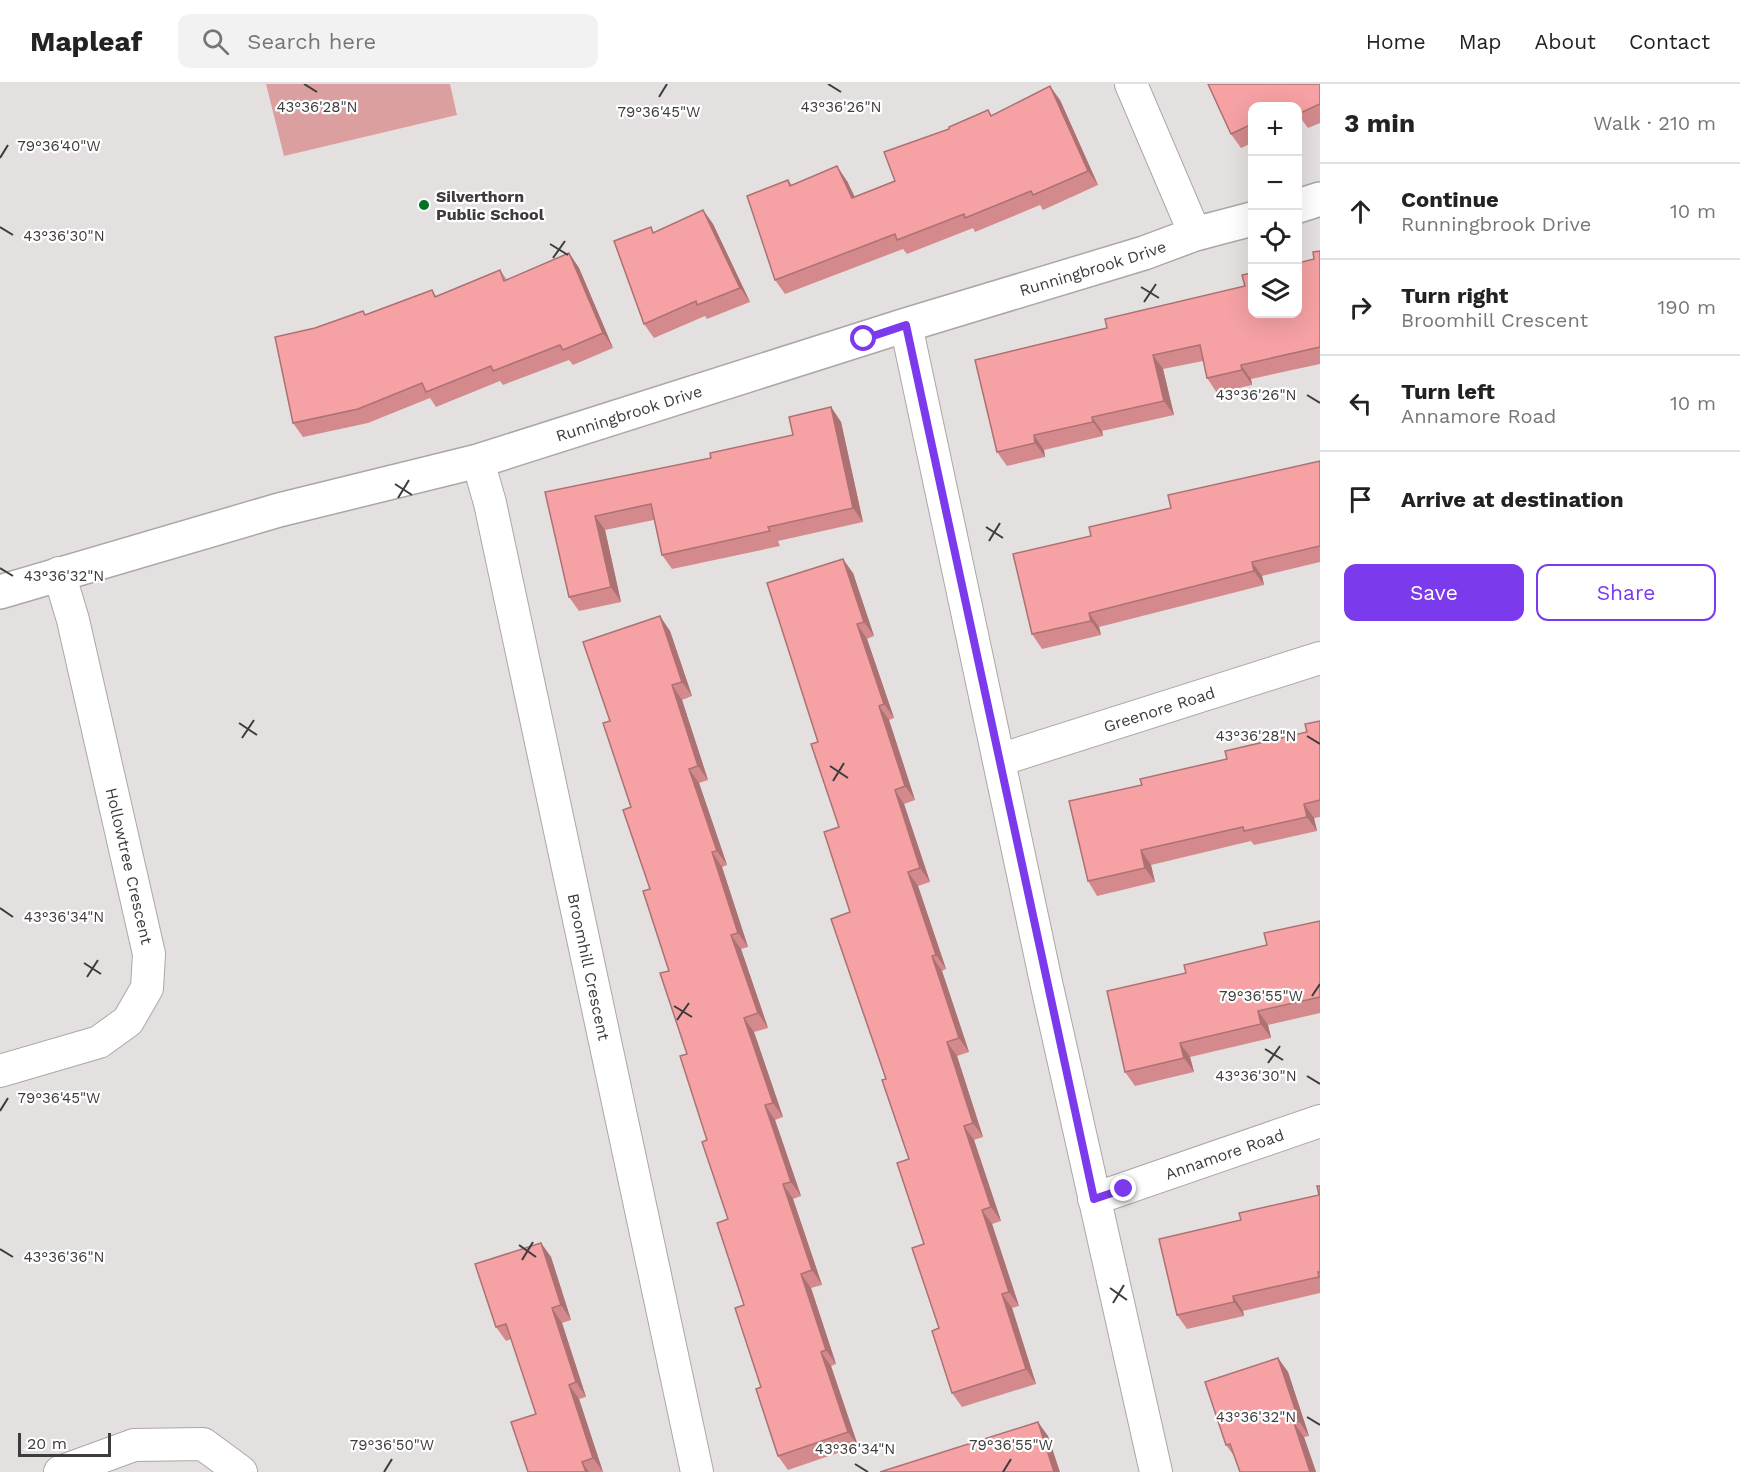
<!DOCTYPE html>
<meta charset="utf-8">
<style>
:root{--surface:#fff;--page:#f2f2f2;--text:#222;--muted:#767676;--line:#e0e0e0;--accent:#7c3aed}
body{margin:0;font-family:"Work Sans",sans-serif;background:var(--page);color:var(--text)}
.controls{position:absolute;right:18px;top:18px;display:grid;overflow:hidden;border-radius:12px;box-shadow:0 6px 24px #0002}
.controls button{width:54px;height:54px;display:grid;place-items:center;padding:0;border:0;border-bottom:2px solid var(--line);background:var(--surface);color:var(--text);font:30px sans-serif}
.scale{position:absolute;left:18px;bottom:15px;width:93px;box-sizing:border-box;padding-left:6px;border:3px solid #3d3b3b;border-top:0;font-size:16px;line-height:21px;white-space:nowrap;color:#3d3b3b;-webkit-text-stroke:4px #fff;paint-order:stroke}
.stop{position:absolute;width:18px;height:18px;margin:-14px;border:4px solid #7c3aed;border-radius:50%;background:#fff}
.stop.end{background:#7c3aed;border-color:#fff;box-shadow:0 2px 6px #0008}
.list{margin:0;padding:0;list-style:none}
h2{display:flex;justify-content:space-between;align-items:center;height:78px;margin:0;padding:0 24px;font-size:26px}
h2 small{font-size:20px;font-weight:400;color:var(--muted)}
.list li{display:grid;grid-template-columns:39px 1fr auto;gap:18px;align-items:center;box-sizing:border-box;height:96px;padding:0 24px;border-top:2px solid var(--line)}
.list b{display:block;font-size:22px;white-space:nowrap}
.list p{margin:0;font-size:20px;white-space:nowrap;color:var(--muted)}
.list em{font-size:20px;font-style:normal;color:var(--muted)}
.actions{display:flex;gap:12px;padding:18px 24px}
.actions a{flex:1;padding:14px 0;border:2px solid var(--accent);border-radius:12px;text-align:center;font-size:21px;color:var(--accent)}
.actions .main{background:var(--accent);color:#fff}
.icon{flex:none;width:33px;height:33px;fill:none;stroke:currentColor;stroke-width:2;stroke-linecap:round;stroke-linejoin:round}
.map{position:relative;flex:none;width:1320px;height:1388px;overflow:hidden}
header{display:flex;align-items:center;gap:36px;box-sizing:border-box;height:84px;padding:0 30px;background:var(--surface);border-bottom:2px solid var(--line)}
header strong{font-size:28px}
nav{display:flex;gap:33px;margin-inline-start:auto;font-size:21px}
.search{width:420px;height:54px;background:var(--page);display:flex;align-items:center;gap:15px;box-sizing:border-box;padding:0 21px;border-radius:12px;color:var(--muted);font-size:22px}
main{display:flex}
aside{flex:1;background:var(--surface)}
.map>svg:first-child{display:block}
.green{fill:#dc9fa0}
.lines{fill:none;stroke-linecap:round;stroke-linejoin:round}
.street-casing{stroke:#aca7a7;stroke-width:34}
.secondary-casing{stroke:#aca7a7;stroke-width:36}
.street{stroke:#fff;stroke-width:32}
.secondary{stroke:#fff;stroke-width:33}
.wall{fill:#d48a8c}
.shaded-wall{fill:#ac7172}
.building{fill:#f6a1a3;stroke:#ac7172;stroke-width:1.5}
.route{stroke:#7c3aed;stroke-width:8}
.ticks{fill:none;stroke:#3d3b3b;stroke-width:2}
.poi-dot{fill:#047224;stroke:#fff;stroke-width:2}
.labels{text-anchor:middle;dominant-baseline:central;stroke-width:4.5;stroke-linejoin:round;paint-order:stroke}
.poi-label{font-size:16px;font-weight:bold;fill:#3d3b3b;stroke:#fff;text-anchor:start}
.street-label{font-size:16px;fill:#3d3b3b;stroke:#fff}
.ticks-label{font-size:15px;text-anchor:middle;fill:#3d3b3b;stroke:#fff;stroke-width:4.5;stroke-linejoin:round;paint-order:stroke}
</style>
<header>
<strong>Mapleaf</strong>
<div class="search"><svg class="icon" aria-label="search" viewBox="0 0 24 24"><circle cx="10" cy="10" r="6"/><path d="M15 15l6 6"/></svg>Search here</div>
<nav><a>Home</a><a>Map</a><a>About</a><a>Contact</a></nav>
</header>
<main>
<div class="map">
<svg width="1320" height="1388" viewBox="0 0 1320 1388">
<rect width="100%" height="100%" fill="#e5e0e0"/>
<polygon class="green" points="266,0 450,0 457,31 284,72"/>
<g class="lines">
<g class="street-casing">
<g id="street">
<polyline points="1131,0 1195,150"/>
<polyline points="906,241 1046,898 1156,1388"/>
<path id="s1" d="M478,377L490,419L697,1388"/>
<path id="s2" d="M999,676L1320,574"/>
<polyline points="0,987 99,958 128,937 147,904 149,870 73,536 59,489"/>
<path id="s3" d="M1094,1115L1320,1037"/>
<polyline points="60,1388 134,1361 203,1360 241,1388"/>
</g>
</g>
<g class="secondary-casing">
<g id="secondary">
<polyline points="1298,122 1320,115"/>
<path id="s4" d="M0,508L279,426L478,377L906,241L1144,169L1195,150L1252,135"/>
</g>
</g>
<use href="#street" class="street"/>
<use href="#secondary" class="secondary"/>
</g>
<g class="wall">
<polygon points="1208,0 1320,0 1320,39 1308,44 1302,36 1298,38 1298,22 1252,22 1252,59 1241,64 1231,50"/>
<polygon points="1060,16 1098,101 1043,126 1040,121 975,148 973,144 907,170 903,165 785,210 775,196 788,96 792,101 847,97 855,113 895,97 949,45 988,26 992,32"/>
<polygon points="703,126 713,140 750,218 707,235 705,232 654,254 644,240 655,148"/>
<polygon points="1320,167 1320,280 1251,295 1252,301 1217,309 1207,294 1203,277 1163,285 1174,331 1102,347 1103,352 1044,366 1045,373 1007,382 997,368 1107,244 1245,202 1314,175"/>
<polygon points="569,169 579,184 613,264 573,281 569,276 503,301 500,297 436,323 430,314 368,339 303,353 293,339 315,244 366,231 432,206 436,212 500,186 507,196"/>
<polygon points="831,323 841,338 863,438 778,457 780,462 672,485 662,471 654,436 605,446 621,518 579,527 569,513 545,408 711,374 793,351"/>
<polygon points="1320,377 1320,478 1262,492 1264,501 1099,543 1101,551 1042,565 1032,550 1091,452 1171,424"/>
<polygon points="853,489 874,552 867,555 894,634 889,636 915,716 904,720 930,798 918,802 946,885 942,887 969,968 957,972 983,1053 974,1056 1001,1137 992,1140 1019,1222 1012,1224 1036,1300 962,1323 952,1309 939,1244 909,1075 886,995 850,828 839,743 818,658"/>
<polygon points="670,547 692,612 682,616 708,696 699,699 727,781 722,783 748,863 741,865 768,944 754,948 783,1033 775,1036 801,1112 793,1115 822,1201 811,1204 836,1280 831,1282 858,1362 788,1386 778,1372 761,1303 744,1221 728,1135 707,1056 687,970 669,887 610,637"/>
<polygon points="1320,637 1320,733 1314,734 1317,747 1254,761 1251,757 1151,781 1155,798 1097,812 1088,797 1142,701 1227,675 1307,648"/>
<polygon points="1320,837 1320,929 1268,941 1271,954 1190,973 1194,988 1135,1002 1125,988 1186,889 1267,861"/>
<polygon points="1320,1102 1320,1209 1243,1227 1244,1232 1187,1245 1177,1231 1241,1136 1319,1111"/>
<polygon points="541,1159 551,1173 571,1236 562,1239 586,1313 579,1315 603,1388 528,1388 536,1330 511,1255 506,1257 496,1243"/>
<polygon points="1278,1274 1288,1288 1309,1352 1304,1353 1316,1388 1240,1388 1235,1373 1226,1361"/>
</g>
<g class="shaded-wall">
<polygon points="1050,2 1060,16 1098,101 1088,87"/>
<polygon points="837,82 847,97 862,129 852,114"/>
<polygon points="703,126 713,140 750,218 740,204"/>
<polygon points="569,169 579,184 613,264 603,249"/>
<polygon points="1153,271 1163,285 1174,331 1164,317"/>
<polygon points="1241,281 1251,295 1252,301 1242,286"/>
<polygon points="831,323 841,338 863,438 853,424"/>
<polygon points="1092,333 1102,347 1103,352 1093,338"/>
<polygon points="1034,351 1044,366 1045,373 1035,359"/>
<polygon points="595,432 605,446 621,518 611,503"/>
<polygon points="843,475 853,489 874,552 864,538"/>
<polygon points="1252,478 1262,492 1264,501 1254,487"/>
<polygon points="1089,529 1099,543 1101,551 1091,537"/>
<polygon points="660,532 670,547 692,612 682,598"/>
<polygon points="857,540 867,555 894,634 884,620"/>
<polygon points="672,601 682,616 708,696 698,682"/>
<polygon points="879,622 889,636 915,716 905,702"/>
<polygon points="689,685 699,699 727,781 717,767"/>
<polygon points="895,706 904,720 930,798 920,784"/>
<polygon points="1304,720 1314,734 1317,747 1307,733"/>
<polygon points="1141,766 1151,781 1155,798 1145,784"/>
<polygon points="712,768 722,783 748,863 738,849"/>
<polygon points="908,788 918,802 946,885 936,871"/>
<polygon points="731,851 741,865 768,944 758,929"/>
<polygon points="932,872 942,887 969,968 959,954"/>
<polygon points="1258,927 1268,941 1271,954 1261,940"/>
<polygon points="744,934 754,948 783,1033 773,1019"/>
<polygon points="947,958 957,972 983,1053 973,1039"/>
<polygon points="1180,959 1190,973 1194,988 1184,974"/>
<polygon points="765,1021 775,1036 801,1112 791,1098"/>
<polygon points="964,1042 974,1056 1001,1137 991,1123"/>
<polygon points="783,1100 793,1115 822,1201 812,1186"/>
<polygon points="982,1126 992,1140 1019,1222 1009,1208"/>
<polygon points="541,1159 551,1173 571,1236 561,1221"/>
<polygon points="801,1190 811,1204 836,1280 826,1266"/>
<polygon points="1002,1210 1012,1224 1036,1300 1026,1285"/>
<polygon points="1233,1212 1243,1227 1244,1232 1234,1218"/>
<polygon points="552,1224 562,1239 586,1313 576,1298"/>
<polygon points="821,1268 831,1282 858,1362 848,1348"/>
<polygon points="1278,1274 1288,1288 1309,1352 1299,1337"/>
<polygon points="569,1301 579,1315 603,1388 593,1374"/>
<polygon points="1038,1338 1048,1352 1060,1388 1054,1388"/>
<polygon points="1294,1339 1304,1353 1316,1388 1310,1388"/>
<polygon points="582,1378 589,1388 586,1388"/>
</g>
<g class="building">
<polygon points="1208,0 1320,0 1320,20 1298,30 1298,22 1295,22 1294,21 1290,22 1252,22 1252,40 1231,50"/>
<polygon points="1050,2 1088,87 1033,111 1031,107 965,134 964,130 897,156 895,150 775,196 747,112 788,96 790,102 837,82 852,114 895,97 884,68 949,45 949,43 988,26 991,32"/>
<polygon points="703,126 740,204 697,221 696,217 644,240 614,157 651,143 653,149"/>
<polygon points="1320,167 1320,263 1241,281 1242,286 1207,294 1200,261 1153,271 1164,317 1092,333 1093,338 1034,351 1035,359 997,368 975,276 1107,244 1105,235 1245,202 1242,191 1252,189 1252,230 1298,230 1298,179 1314,175 1313,168"/>
<polygon points="569,169 603,249 563,266 560,261 493,287 491,282 426,308 422,299 358,325 293,339 275,253 315,244 363,227 365,231 432,206 435,213 500,186 504,197"/>
<polygon points="831,323 853,424 768,443 770,447 662,471 651,420 595,432 611,503 569,513 545,408 711,374 710,369 793,351 789,333"/>
<polygon points="1320,377 1320,462 1252,478 1254,487 1089,529 1091,537 1032,550 1013,470 1091,452 1089,443 1171,424 1168,411"/>
<polygon points="843,475 864,538 857,540 884,620 879,622 905,702 895,706 920,784 908,788 936,871 932,872 959,954 947,958 973,1039 964,1042 991,1123 982,1126 1009,1208 1002,1210 1026,1285 952,1309 932,1247 939,1244 912,1164 924,1160 897,1079 909,1075 882,996 886,995 831,835 850,828 824,748 839,743 811,660 818,658 767,499"/>
<polygon points="660,532 682,598 672,601 698,682 689,685 717,767 712,768 738,849 731,851 758,929 744,934 773,1019 765,1021 791,1098 783,1100 812,1186 801,1190 826,1266 821,1268 848,1348 778,1372 756,1305 761,1303 735,1224 744,1221 717,1139 728,1135 702,1058 707,1056 680,972 687,970 660,889 669,887 643,807 650,805 623,726 631,723 603,639 610,637 583,558"/>
<polygon points="1320,637 1320,716 1304,720 1307,733 1244,747 1243,743 1141,766 1145,784 1088,797 1069,717 1142,701 1140,695 1227,675 1225,667 1307,648 1305,640"/>
<polygon points="1320,837 1320,913 1258,927 1261,940 1180,959 1184,974 1125,988 1107,907 1186,889 1184,881 1267,861 1264,849"/>
<polygon points="1317,1102 1320,1102 1320,1188 1318,1188 1319,1193 1233,1212 1234,1218 1177,1231 1159,1155 1241,1136 1239,1129 1319,1111"/>
<polygon points="541,1159 561,1221 552,1224 576,1298 569,1301 593,1374 582,1378 586,1388 528,1388 511,1338 536,1330 506,1240 496,1243 475,1180"/>
<polygon points="1278,1274 1299,1337 1294,1339 1310,1388 1240,1388 1230,1360 1226,1361 1205,1298"/>
<polygon points="1038,1338 1054,1388 880,1388"/>
</g>
<g class="lines">
<polyline class="route" points="864,255 906,241 1094,1115 1124,1105"/>
</g>
<path class="ticks" d="M304,0L317,8M828,0L841,8M659,13L667,0M0,74L8,61M0,143L13,151M550,160L568,171M553,174L565,157M1141,203L1159,214M1144,218L1156,200M1307,311L1320,319M395,400L412,411M398,414L409,396M986,443L1003,454M989,457L1000,439M0,484L13,492M239,639L257,651M1307,652L1320,660M242,654L254,636M830,682L848,694M833,697L844,679M0,824L13,833M84,879L101,890M87,893L98,876M1312,912L1320,900M674,922L692,933M677,936L689,919M1265,965L1283,976M1268,979L1280,962M1307,992L1320,1000M0,1027L8,1014M519,1161L536,1173M0,1165L13,1173M522,1176L533,1158M1110,1204L1127,1216M1113,1219L1124,1201M1307,1333L1320,1341M855,1380L868,1388M384,1388L392,1375M1003,1388L1011,1375"/>
<circle class="poi-dot" cx="424" cy="121" r="6"/>
<g class="labels">
<g class="poi-label">
<text x="436" y="112">Silverthorn<tspan x="436" dy="18">Public School</tspan></text>
</g>
<g class="street-label">
<text stroke="none"><textPath href="#s4" startOffset="1140">Runningbrook Drive</textPath></text>
<text stroke="none"><textPath href="#s4" startOffset="654">Runningbrook Drive</textPath></text>
<text stroke="none"><textPath href="#s2" startOffset="168">Greenore Road</textPath></text>
<text transform="translate(129 782) rotate(77)">Hollowtree Crescent</text>
<text stroke="none"><textPath href="#s1" startOffset="518">Broomhill Crescent</textPath></text>
<text stroke="none"><textPath href="#s3" startOffset="138">Annamore Road</textPath></text>
</g>
</g>
<g class="ticks-label">
<text x="317" y="28">43°36'28"N</text>
<text x="841" y="28">43°36'26"N</text>
<text x="659" y="33">79°36'45"W</text>
<text x="59" y="67">79°36'40"W</text>
<text x="64" y="157">43°36'30"N</text>
<text x="1256" y="316">43°36'26"N</text>
<text x="64" y="497">43°36'32"N</text>
<text x="1256" y="657">43°36'28"N</text>
<text x="64" y="838">43°36'34"N</text>
<text x="1261" y="917">79°36'55"W</text>
<text x="1256" y="997">43°36'30"N</text>
<text x="59" y="1019">79°36'45"W</text>
<text x="64" y="1178">43°36'36"N</text>
<text x="1256" y="1338">43°36'32"N</text>
<text x="392" y="1366">79°36'50"W</text>
<text x="1011" y="1366">79°36'55"W</text>
<text x="855" y="1370">43°36'34"N</text>
</g>
</svg>
<div class="controls">
<button>+</button>
<button>−</button>
<button><svg class="icon" aria-label="locate" viewBox="0 0 24 24"><circle cx="12" cy="12" r="6"/><path d="M12 2v4M12 18v4M2 12h4M18 12h4"/></svg></button>
<button><svg class="icon" aria-label="layers" viewBox="0 0 24 24"><path d="M12 4l9 5-9 5-9-5zM3 14l9 5 9-5"/></svg></button>
</div>
<div class="scale">20 m</div>
<div class="stop" style="left:864px;top:255px"></div>
<div class="stop end" style="left:1124px;top:1105px"></div>
</div>
<aside>
<h2>3 min<small>Walk · 210 m</small></h2>
<ul class="list">
<li><svg class="icon" aria-label="ahead" viewBox="0 0 24 24"><path d="M12 20V5M6 11l6-6 6 6"/></svg><div><b>Continue</b><p>Runningbrook Drive</p></div><em>10 m</em></li>
<li><svg class="icon" aria-label="right" viewBox="0 0 24 24"><path d="M7 20v-9h11M14 6l5 5-5 5"/></svg><div><b>Turn right</b><p>Broomhill Crescent</p></div><em>190 m</em></li>
<li><svg class="icon" aria-label="left" viewBox="0 0 24 24"><path d="M17 20v-9H6M10 6l-5 5 5 5"/></svg><div><b>Turn left</b><p>Annamore Road</p></div><em>10 m</em></li>
<li><svg class="icon" aria-label="arrive" viewBox="0 0 24 24"><path d="M6 21V4h12l-3 4 3 4H6"/></svg><div><b>Arrive at destination</b></div></li>
</ul>
<div class="actions"><a class="main">Save</a><a>Share</a></div>
</aside>
</main>
